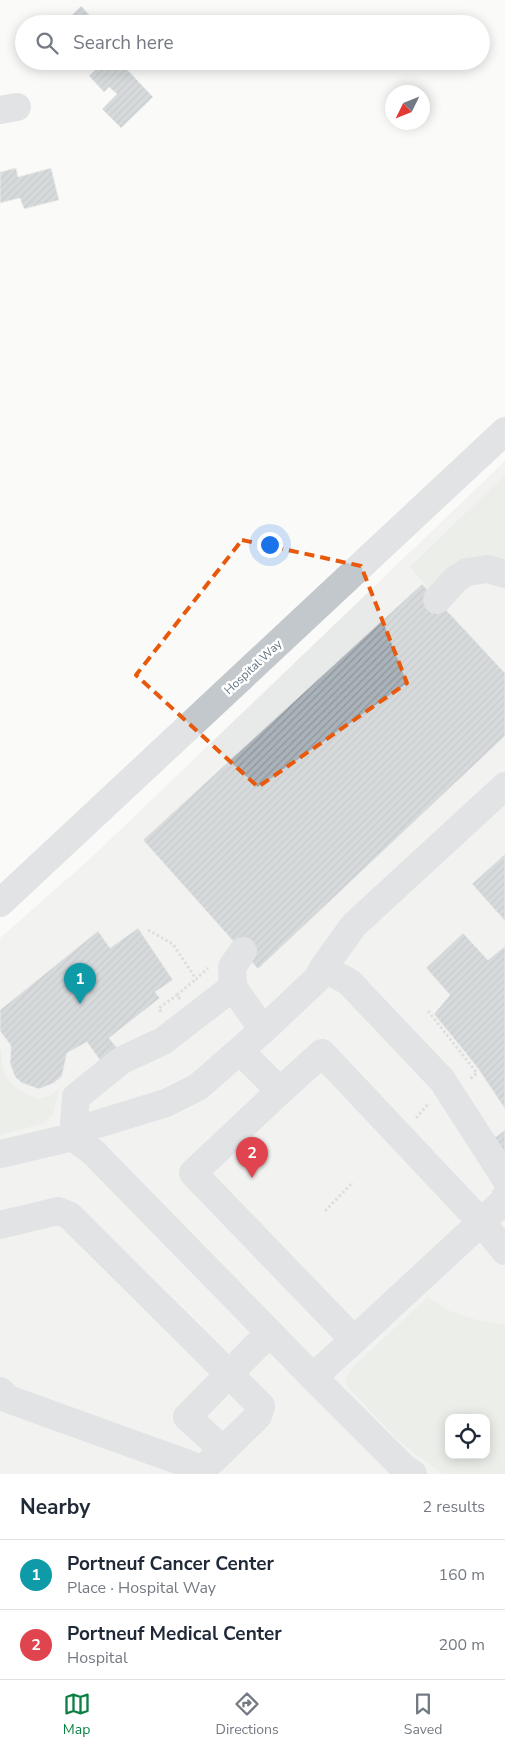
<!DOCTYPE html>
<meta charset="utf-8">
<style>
:root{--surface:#fff;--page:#f6f6f7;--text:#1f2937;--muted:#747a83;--line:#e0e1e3;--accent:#0b8043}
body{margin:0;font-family:"Nunito Sans",sans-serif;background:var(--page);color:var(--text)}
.controls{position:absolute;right:15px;bottom:15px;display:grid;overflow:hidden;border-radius:10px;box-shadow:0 2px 12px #0003}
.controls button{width:45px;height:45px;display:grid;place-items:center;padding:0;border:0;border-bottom:1px solid var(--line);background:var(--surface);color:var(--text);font:25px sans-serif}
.compass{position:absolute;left:385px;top:85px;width:45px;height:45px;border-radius:50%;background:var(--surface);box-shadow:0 2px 12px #0003;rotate:227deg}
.you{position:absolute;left:269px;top:544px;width:18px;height:18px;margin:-12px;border:4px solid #fff;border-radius:50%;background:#1a73e8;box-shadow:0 0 0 8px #1a73e833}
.badge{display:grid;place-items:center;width:32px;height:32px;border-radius:50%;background:var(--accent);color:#fff;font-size:16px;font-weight:700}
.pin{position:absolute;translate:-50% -41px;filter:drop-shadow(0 1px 2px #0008)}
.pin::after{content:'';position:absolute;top:26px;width:18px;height:15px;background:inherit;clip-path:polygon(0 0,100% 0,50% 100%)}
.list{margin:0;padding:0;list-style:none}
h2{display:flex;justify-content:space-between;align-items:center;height:65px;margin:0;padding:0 20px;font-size:21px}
h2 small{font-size:16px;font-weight:400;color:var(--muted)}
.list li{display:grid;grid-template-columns:32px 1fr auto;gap:15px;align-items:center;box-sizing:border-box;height:70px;padding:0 20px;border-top:1px solid var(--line)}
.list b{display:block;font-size:19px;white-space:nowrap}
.list p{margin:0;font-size:16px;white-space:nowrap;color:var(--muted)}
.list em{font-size:16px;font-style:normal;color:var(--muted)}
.icon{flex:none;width:28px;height:28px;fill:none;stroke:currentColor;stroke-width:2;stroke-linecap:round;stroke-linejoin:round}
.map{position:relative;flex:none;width:505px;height:1474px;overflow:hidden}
.search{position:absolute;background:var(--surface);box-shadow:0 2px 12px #0003;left:15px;right:15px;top:15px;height:55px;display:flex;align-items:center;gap:12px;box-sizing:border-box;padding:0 18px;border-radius:28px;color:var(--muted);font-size:19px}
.sheet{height:205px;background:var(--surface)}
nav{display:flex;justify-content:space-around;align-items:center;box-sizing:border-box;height:70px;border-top:1px solid var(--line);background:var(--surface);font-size:14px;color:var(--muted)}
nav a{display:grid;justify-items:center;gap:2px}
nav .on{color:var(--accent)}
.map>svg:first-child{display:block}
.built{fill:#e8e9e9;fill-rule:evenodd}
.grass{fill:#dadfd7;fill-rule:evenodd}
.building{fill:url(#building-hatch);stroke:#dcdcda}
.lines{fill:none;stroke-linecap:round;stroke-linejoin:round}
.path{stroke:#bbbfc2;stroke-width:3;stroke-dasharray:2.5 2.5;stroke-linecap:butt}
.minor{stroke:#c3c8cc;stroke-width:28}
.marked{fill:none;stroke:#e8590c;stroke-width:4;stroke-dasharray:10 6;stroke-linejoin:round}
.labels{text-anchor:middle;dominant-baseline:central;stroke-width:5;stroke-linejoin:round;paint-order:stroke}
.street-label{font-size:12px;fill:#657683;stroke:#fff}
</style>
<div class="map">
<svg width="505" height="1474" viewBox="0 0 505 1474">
<defs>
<pattern id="building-hatch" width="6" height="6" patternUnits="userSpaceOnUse" patternTransform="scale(1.25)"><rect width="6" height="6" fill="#aab3b9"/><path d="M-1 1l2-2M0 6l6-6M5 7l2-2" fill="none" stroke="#8e969c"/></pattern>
</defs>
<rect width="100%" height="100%" fill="#fafaf8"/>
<path class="built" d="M505,461V1474H0V938L93,856ZM449,1418H486V1455H449Z"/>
<g class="grass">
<polygon points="505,475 505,562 434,594 410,567"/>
<path d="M0,1049C3,1055 1,1062 3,1068C8,1086 22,1093 38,1099L49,1096L59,1089L53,1114L45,1123L0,1135Z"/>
<path d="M428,1297L449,1311L477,1320L505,1325V1474H443L422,1459L397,1439L347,1386L346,1377L354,1366ZM449,1418H486V1455H449Z"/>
</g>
<g class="building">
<polygon points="81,6 98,24 63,24"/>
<polygon points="104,61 119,61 153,97 121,128 102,109 117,94 109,87 104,92 89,76"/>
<polygon points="16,168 18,177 51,168 59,200 24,209 20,198 0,203 0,172"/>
<polygon points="422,584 505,673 505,736 258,969 143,840"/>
<polygon points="505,854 505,921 472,884"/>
<polygon points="138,928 173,980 155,992 160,998 109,1038 118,1049 102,1063 87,1042 67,1053 62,1076 54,1083 39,1089 22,1083 15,1077 10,1063 11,1046 0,1031 0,1010 98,931 110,948"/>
<polygon points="463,933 488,960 505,946 505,1109 477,1067 434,1014 450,995 426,968"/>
<polygon points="505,1130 505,1160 494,1138"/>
</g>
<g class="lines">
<g class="path">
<polyline points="148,930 173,944 196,979 208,968"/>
<polyline points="180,999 177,995 196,979"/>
<polyline points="428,1011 477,1073 470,1079"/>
<polyline points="161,1012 159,1008 177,995"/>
<polyline points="416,1118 428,1104"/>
<polyline points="325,1211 353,1182"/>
</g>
<g class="minor">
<polyline points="0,110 17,107"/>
<polyline points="437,600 456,579 467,572 488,569 505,574"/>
<polyline points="0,903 505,431"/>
<polyline points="323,968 349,982 442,1080 505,1178"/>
<polyline points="233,987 232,967 243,951"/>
<polyline points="240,1051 280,1091"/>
<polyline points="73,1137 93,1152 313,1377 404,1468 413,1474"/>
<polyline points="73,1137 76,1097 122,1060 163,1041 233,987 263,1030"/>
<polyline points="0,1154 73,1137 91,1126 166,1103 198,1087 263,1030 317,979 323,968 354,925 505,786"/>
<polyline points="505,1197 504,1201 354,1340 193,1173 280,1091 322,1053 482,1223 505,1251"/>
<polyline points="0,1225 58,1211 70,1216 261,1406 258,1416 214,1459 202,1469 8,1399 0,1391"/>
<polyline points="313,1377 354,1340"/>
<polyline points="223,1450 187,1417 269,1333"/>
</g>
</g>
<path d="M0 0H505V1474H0ZM242,540L361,566L407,683L258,787L136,675Z" fill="#fafaf8" fill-opacity=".55" fill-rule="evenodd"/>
<path class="marked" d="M242,540L361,566L407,683L258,787L136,675Z"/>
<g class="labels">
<g class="street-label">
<text transform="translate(253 667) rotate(-43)">Hospital Way</text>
</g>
</g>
</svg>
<div class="controls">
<button><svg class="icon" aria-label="locate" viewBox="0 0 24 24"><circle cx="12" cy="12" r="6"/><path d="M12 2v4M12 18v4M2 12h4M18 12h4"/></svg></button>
</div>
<svg class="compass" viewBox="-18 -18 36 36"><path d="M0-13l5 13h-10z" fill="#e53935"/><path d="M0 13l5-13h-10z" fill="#747a83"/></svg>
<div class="you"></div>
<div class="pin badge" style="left:80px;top:1004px;background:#0f9aa8">1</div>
<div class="pin badge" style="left:252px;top:1178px;background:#e0444e">2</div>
<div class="search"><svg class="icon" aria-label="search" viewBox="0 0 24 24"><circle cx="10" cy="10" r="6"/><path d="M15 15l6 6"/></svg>Search here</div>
</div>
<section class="sheet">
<h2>Nearby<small>2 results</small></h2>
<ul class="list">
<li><span class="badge" style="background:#0f9aa8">1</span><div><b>Portneuf Cancer Center</b><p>Place · Hospital Way</p></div><em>160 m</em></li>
<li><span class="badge" style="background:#e0444e">2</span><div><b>Portneuf Medical Center</b><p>Hospital</p></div><em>200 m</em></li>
</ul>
</section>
<nav>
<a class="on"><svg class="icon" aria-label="map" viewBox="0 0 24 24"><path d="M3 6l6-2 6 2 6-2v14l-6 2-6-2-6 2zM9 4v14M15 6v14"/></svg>Map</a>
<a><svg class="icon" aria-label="directions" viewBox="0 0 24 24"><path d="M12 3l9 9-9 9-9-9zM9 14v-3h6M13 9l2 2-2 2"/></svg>Directions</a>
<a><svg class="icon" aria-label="saved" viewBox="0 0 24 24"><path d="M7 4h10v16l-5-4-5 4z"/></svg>Saved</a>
</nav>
